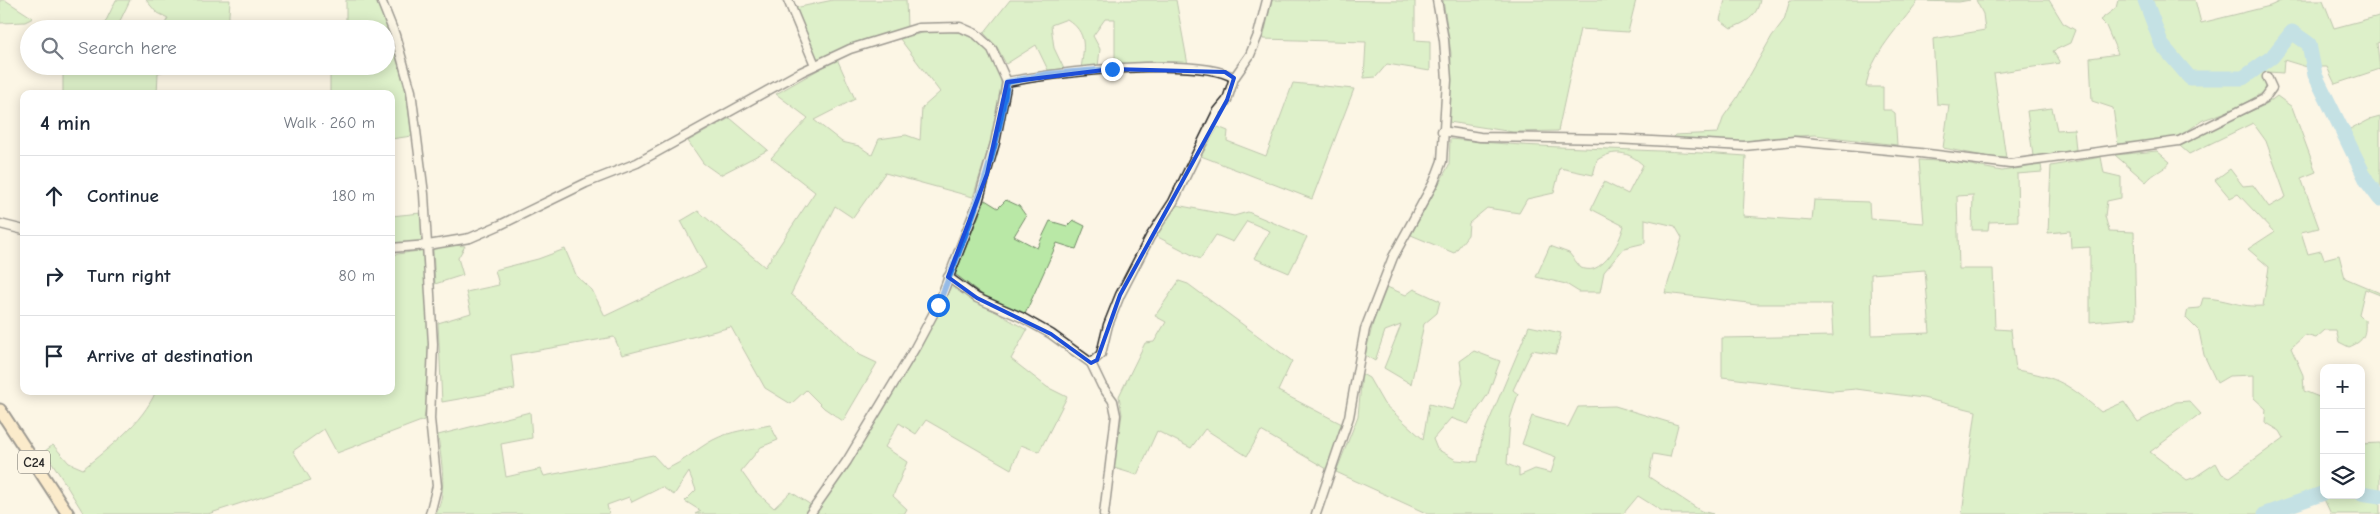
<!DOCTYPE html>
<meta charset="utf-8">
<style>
:root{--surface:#fff;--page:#f2f2f3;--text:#1f2937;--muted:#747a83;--line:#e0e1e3}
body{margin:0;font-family:"Comic Neue",sans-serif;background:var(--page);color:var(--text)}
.controls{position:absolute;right:15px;bottom:15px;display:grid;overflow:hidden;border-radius:10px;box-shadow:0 2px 12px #0003}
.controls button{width:45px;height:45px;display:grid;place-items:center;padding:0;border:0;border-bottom:1px solid var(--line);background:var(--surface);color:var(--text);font:25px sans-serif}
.stop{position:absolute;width:15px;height:15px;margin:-11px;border:4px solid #1a73e8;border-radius:50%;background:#fff}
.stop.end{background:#1a73e8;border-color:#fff;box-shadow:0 1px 5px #0008}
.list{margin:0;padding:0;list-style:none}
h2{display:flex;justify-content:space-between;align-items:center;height:65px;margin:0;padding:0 20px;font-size:21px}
h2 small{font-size:16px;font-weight:400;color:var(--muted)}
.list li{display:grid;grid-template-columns:32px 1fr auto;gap:15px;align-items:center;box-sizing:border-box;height:80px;padding:0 20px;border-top:1px solid var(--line)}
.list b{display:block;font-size:19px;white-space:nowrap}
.list em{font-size:16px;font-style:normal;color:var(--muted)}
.icon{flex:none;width:28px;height:28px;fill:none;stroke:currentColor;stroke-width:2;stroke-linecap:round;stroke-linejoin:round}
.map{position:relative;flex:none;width:2380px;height:514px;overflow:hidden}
.search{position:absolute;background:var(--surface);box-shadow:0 2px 12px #0003;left:20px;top:20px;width:375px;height:55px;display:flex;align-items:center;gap:12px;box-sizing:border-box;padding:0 18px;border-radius:28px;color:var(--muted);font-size:19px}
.panel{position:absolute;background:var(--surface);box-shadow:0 2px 12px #0003;left:20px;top:90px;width:375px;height:305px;border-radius:10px}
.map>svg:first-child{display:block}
.green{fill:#b9e8a6;stroke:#728a68;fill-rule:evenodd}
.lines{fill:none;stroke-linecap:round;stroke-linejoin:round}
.river{stroke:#82c8e3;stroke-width:15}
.minor-casing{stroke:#2b2b2b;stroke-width:11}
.primary-casing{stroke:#2b2b2b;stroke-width:15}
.minor{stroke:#fcf5e5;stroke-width:8}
.primary{stroke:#fbddab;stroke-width:11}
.route{stroke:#1a73e8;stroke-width:6}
.marked{fill:none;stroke:#1d4ed8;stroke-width:4;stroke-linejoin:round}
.labels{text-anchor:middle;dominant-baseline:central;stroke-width:4;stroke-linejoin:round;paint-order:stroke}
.shield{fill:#fcf5e5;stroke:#6a6863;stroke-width:1}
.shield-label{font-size:14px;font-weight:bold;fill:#2b2b2b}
</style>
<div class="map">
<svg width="2380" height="514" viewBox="0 0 2380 514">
<rect width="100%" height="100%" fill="#fcf5e5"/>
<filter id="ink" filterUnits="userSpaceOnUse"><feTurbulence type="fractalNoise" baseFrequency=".02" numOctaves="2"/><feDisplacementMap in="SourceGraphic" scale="10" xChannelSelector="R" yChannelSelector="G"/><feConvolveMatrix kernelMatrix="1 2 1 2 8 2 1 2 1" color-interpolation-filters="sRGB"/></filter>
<g filter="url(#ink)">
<g class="green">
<polygon points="0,0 5,0 33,18 25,22 0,23"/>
<polygon points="116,0 130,0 116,29 102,29"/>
<polygon points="146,0 230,0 228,29 162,29 168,18 156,12"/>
<polygon points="346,0 376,0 391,36 406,92 412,136 391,139 391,94 330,94 330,66 386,66 386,29 346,29"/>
<polygon points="833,0 906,0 907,27 850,44 817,61 795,8"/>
<path d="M1010,0H1176L1188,65L1115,67V19H1105L1093,36L1100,49L1098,67L1081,69C1084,47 1088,33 1067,19L1051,25L1054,48L1064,69L1048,70L1036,45L1006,64L997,47L984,33Z"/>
<polygon points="1272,0 1415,1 1415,40 1430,41 1430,71 1387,64 1376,77 1364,78 1366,42 1263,39"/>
<polygon points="1443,0 1636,0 1628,32 1580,29 1558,131 1513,132 1449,122 1451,53"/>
<path d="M1725,0H1760C1757,17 1745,23 1731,28L1720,20Z"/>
<path d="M1790,0H1970L1959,2L1918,1C1900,26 1870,55 1866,87H1883V110H1891L1895,113L1897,145L1815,135L1766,138L1743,142L1672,138L1675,135L1718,133L1724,116L1737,98L1772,36L1784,20Z"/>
<polygon points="1976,0 2049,0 2063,23 2075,30 2070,43 2053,51 2060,63 1994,73 2006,158 1994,158 1943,148 1949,105 1937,104 1933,39 1985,30 1983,14"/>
<polygon points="2118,0 2195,0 2201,23 2270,6 2283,0 2323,0 2334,28 2379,16 2380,13 2380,42 2377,43 2380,69 2335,84 2327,67 2307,67 2284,60 2283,73 2268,72 2263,79 2267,84 2264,92 2235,109 2203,120 2180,136 2167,141 2118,144 2113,108 2092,101 2090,58 2118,54 2106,26 2100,20 2116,8"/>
<path d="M929,31C938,31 948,31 956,32C979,37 1002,59 1001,84C1001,117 983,164 973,197L885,173L853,218L835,206L791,294L829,325L860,355L877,363L843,421L824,408L806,390L791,404L765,388L731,327L622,355L614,337L511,355L515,389L442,402L438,323L471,313L466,292L499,285L495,270L538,259L565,249L577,277L592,290L605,316L706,268L681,221L698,211L765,267L815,192L771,158L808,118L776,94L837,59L855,99L814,120L842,142L859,146L872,155L879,139L906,135L920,140L922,108L940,92L900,39Z"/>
<polygon points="63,66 211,66 213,70 172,69 158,73 157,94 63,94"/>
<polygon points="1293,83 1354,89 1312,199 1201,156 1218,127 1228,131 1227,141 1266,156"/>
<path d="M2277,96L2292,107L2316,172L2301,178L2319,228L2301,232L2308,254L2321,251L2324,259L2339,255L2345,278L2380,293V295L2365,289L2359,314L2365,320C2366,335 2364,341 2349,347L2339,342L2336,330H2325L2316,338L2305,335L2291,348L2303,375L2304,391L2324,399V495H2361V444L2380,443V514H2331L2324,499L2277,514H1962L1976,411L1923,398L1856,389L1833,391L1722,377V338L1833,336L1831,304H1757L1665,293L1682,238L1675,226L1645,219V243L1624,248L1604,272L1600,292H1579L1566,284L1536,277L1550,246L1569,253L1581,268C1584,269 1590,270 1593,269C1609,264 1620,240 1624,226L1591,209L1604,182L1628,194L1643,165C1628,151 1614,149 1597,160L1593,175L1560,168L1554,193L1527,199L1519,213L1487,208L1469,223L1468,235L1454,253L1411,235L1449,165L1450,139C1549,150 1648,148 1746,156L1743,216L1812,221L1814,200L1869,202L1870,219L1924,223L1919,160L1955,162L2002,171L2041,165L2042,172L2017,174L2018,221L1989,222L1988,230H1972L1973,195L1957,196L1959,269H1993L1995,329L2011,330L2016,370C2059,377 2069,385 2101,412L2124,402L2138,422L2176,402L2189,401L2201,414L2150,452L2187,480L2195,477L2216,463L2222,474L2230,477L2284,438L2280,431L2265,422L2266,409L2254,398V375L2229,376L2217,383L2204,355L2199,331L2186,318L2188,309L2200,308L2203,298C2224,298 2241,308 2263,306L2269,267L2248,249L2274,232L2238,194L2230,198L2215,180L2230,169L2243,186L2253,185L2269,207L2286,197L2266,141L2253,123L2189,154L2180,146L2222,124L2265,105ZM1925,270L1930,333L1872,335L1871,274Z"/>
<polygon points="2052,108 2057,130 2074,129 2076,150 2033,156 2027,111"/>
<polygon points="2380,117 2380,197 2348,131 2369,120"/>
<polygon points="730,118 768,150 720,175 703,163 688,141"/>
<path d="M2157,151L2170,162C2165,170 2154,172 2146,182L2115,155Z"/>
<polygon points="2101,157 2104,173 2121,177 2121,198 2107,201 2105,216 2109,231 2134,232 2136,318 2090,322 2090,247 2071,248 2070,231 2048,233 2051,166"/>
<polygon points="985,200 998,208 1006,200 1019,206 1026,216 1014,236 1037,248 1050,221 1067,226 1073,220 1085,226 1076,249 1057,243 1025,314 984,296 955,274"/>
<polygon points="1176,205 1234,216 1248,212 1307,237 1289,273 1254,258 1270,231 1247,221 1233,242 1216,235 1200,259 1156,236"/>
<polygon points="421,213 423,241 391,245 391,216"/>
<polygon points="453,245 465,246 458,258 463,275 435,284 433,249"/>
<path d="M425,250L431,363L424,420L337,453L324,429L293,451L311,480L208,514H84L45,451L53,445L69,463L83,469C109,447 142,424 156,391H391V255Z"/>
<polygon points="1179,281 1188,284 1292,361 1278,391 1342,424 1327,469 1261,431 1247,456 1205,429 1191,448 1157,431 1137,475 1114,468 1122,414 1119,396 1145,343 1154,342 1166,322 1155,316"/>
<path d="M951,286L1027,330L1011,359L1047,387L1067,397L1039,452L1021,445L1011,469L926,420L916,434L899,423L885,447L907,462L893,496L907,509L904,514H815C866,439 911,367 951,286Z"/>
<polygon points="1387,287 1406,295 1414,289 1440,301 1437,313 1424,324 1411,384 1384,368 1401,325 1385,331 1375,361 1365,355 1373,323"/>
<polygon points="1529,326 1561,333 1556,354 1532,350 1513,390 1518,394 1510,419 1507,464 1519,469 1519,476 1535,469 1551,473 1556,457 1522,444 1532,416 1568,427 1578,407 1615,406 1678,425 1670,457 1653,454 1649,477 1701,511 1713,514 1671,514 1671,512 1662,511 1638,496 1623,514 1428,514 1336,472 1358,416 1362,374 1369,378 1384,404 1423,439 1429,404 1453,410 1463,383 1460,361 1474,351 1500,361 1488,394 1468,424 1451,418 1433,439 1437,449 1456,460 1478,462 1482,438"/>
<path d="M530,412L532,438L501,444L506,477L541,469L544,476L653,455L666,469C684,462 696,449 713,440C730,431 751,429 770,425L778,440L761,447L741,471L756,492L774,508L791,492L811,505L804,514H695L701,511L685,501L696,490L689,472L674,495L662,487L632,502L629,497L607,505L609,514H436C448,489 441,462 438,435Z"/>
</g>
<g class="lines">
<g class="river">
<polyline points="2145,0 2162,45 2190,78 2243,78 2272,57 2292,32 2309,44 2315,75 2368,183 2380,199"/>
<polyline points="2361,493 2380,496"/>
<polyline points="2265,514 2324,493"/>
</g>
<g class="minor-casing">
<g id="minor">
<polyline points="381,0 395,35 411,91 424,194 433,344 430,419 437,486 430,514"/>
<polyline points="788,0 815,65"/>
<path d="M1007,82C1051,73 1199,55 1234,78"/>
<polyline points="1442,131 1480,137 1615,139 1744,146 1794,141 1920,153 2010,164 2179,141 2264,99 2272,88 2267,77"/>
<polyline points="0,224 24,230"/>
<polyline points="391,248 428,245 470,238 500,225 586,183 637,163 801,72 850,49 918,28 960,27 976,34 992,49 1007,82 995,143 978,202 938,305 915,348 847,461 810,514"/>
<polyline points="948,277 977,298 1021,317 1051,334 1091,363 1102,386 1113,401 1116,415 1104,514"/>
<polyline points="1091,363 1101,354 1108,325 1120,295 1150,237 1173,202 1217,112 1227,100 1234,78 1250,55 1258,35 1267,0"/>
<polyline points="1316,514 1349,417 1365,329 1393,257 1434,182 1442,161 1447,80 1444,40 1437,0"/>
</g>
</g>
<g class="primary-casing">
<polyline id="primary" points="0,410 68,514"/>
</g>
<use href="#minor" class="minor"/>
<use href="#primary" class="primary"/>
</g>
</g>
<g class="lines" filter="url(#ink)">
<path class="route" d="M938,305C967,232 997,160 1007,82L1048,74L1112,69"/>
</g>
<path d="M0 0H2380V514H0ZM1112,69L1225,72L1234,78L1227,100L1120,295L1097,360L1091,363L1051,334L977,298L948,277L987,174L1007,82Z" fill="#fcf5e5" fill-opacity=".55" fill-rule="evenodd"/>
<path class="marked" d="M1112,69L1225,72L1234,78L1227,100L1120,295L1097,360L1091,363L1051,334L977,298L948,277L987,174L1007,82Z"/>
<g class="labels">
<rect class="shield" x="18" y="450.5" width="32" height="23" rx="4"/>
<g class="shield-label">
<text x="34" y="462">C24</text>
</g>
</g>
</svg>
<div class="controls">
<button>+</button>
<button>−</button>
<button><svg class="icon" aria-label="layers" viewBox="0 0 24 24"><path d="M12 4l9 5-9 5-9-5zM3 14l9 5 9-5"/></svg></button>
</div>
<div class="stop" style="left:938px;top:305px"></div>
<div class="stop end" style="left:1112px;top:69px"></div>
<div class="search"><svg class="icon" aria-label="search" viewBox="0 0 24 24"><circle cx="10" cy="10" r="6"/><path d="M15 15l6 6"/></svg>Search here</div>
<section class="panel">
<h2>4 min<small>Walk · 260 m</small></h2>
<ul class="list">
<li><svg class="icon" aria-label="ahead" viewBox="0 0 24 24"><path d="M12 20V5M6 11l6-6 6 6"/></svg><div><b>Continue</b></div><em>180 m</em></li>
<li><svg class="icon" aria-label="right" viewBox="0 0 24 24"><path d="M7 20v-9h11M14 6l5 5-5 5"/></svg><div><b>Turn right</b></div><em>80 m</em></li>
<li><svg class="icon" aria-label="arrive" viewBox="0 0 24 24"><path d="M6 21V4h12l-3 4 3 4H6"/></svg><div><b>Arrive at destination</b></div></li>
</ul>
</section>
</div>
